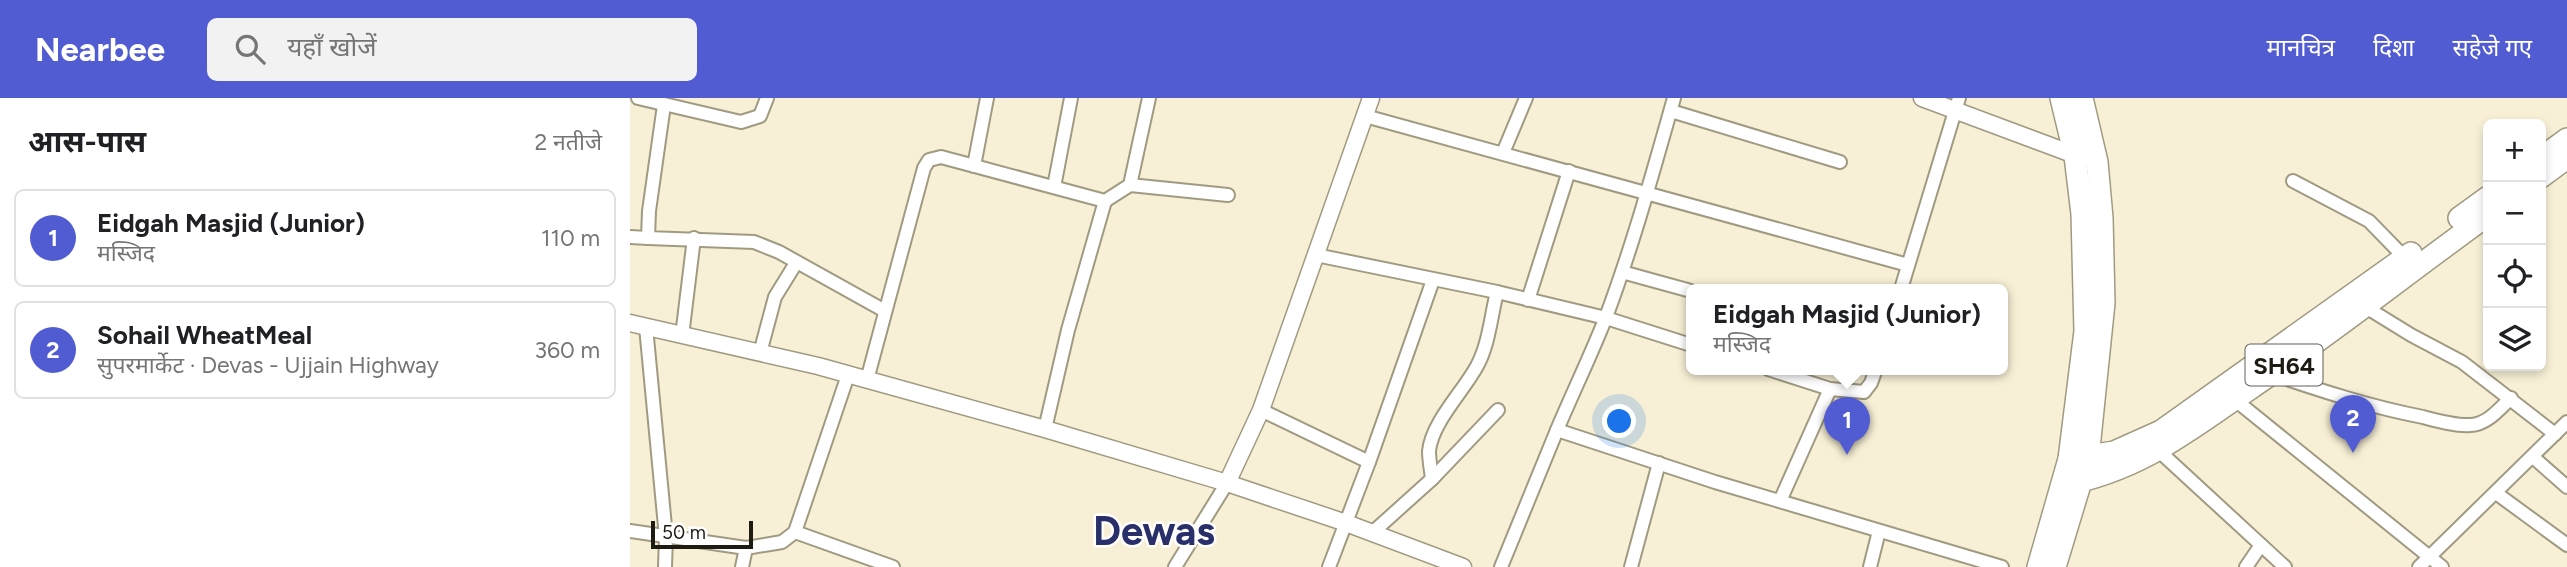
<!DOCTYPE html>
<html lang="hi">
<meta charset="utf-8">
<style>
:root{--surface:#fff;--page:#f2f2f2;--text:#202124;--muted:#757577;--line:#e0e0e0;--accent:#525cd2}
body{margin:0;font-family:Figtree,"Noto Sans Devanagari",sans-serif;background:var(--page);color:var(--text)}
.controls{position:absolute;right:21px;top:21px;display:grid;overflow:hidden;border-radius:10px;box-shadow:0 4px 10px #0003}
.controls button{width:63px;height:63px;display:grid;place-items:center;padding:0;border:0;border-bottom:2px solid var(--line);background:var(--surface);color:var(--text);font:35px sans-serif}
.scale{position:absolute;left:21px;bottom:18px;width:102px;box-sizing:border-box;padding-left:7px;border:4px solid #1e1b12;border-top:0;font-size:19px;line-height:24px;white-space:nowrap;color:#1e1b12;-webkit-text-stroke:5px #fff;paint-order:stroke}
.you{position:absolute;left:990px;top:324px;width:24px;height:24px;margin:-18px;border:5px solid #fff;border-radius:50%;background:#1a73e8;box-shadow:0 0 0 10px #1a73e833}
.badge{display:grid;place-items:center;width:46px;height:46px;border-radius:50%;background:var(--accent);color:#fff;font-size:23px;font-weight:700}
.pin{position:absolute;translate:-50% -58px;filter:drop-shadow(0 2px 4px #0008)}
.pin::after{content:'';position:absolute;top:37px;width:24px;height:21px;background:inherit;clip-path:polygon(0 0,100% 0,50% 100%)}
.popup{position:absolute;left:1056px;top:186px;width:322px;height:91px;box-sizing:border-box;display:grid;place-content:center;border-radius:10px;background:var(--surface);filter:drop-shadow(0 2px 5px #0005);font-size:23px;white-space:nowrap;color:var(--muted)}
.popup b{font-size:26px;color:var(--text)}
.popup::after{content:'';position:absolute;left:50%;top:100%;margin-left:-14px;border:14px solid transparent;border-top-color:var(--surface)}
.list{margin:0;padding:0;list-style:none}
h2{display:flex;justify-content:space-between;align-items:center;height:91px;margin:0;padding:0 28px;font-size:30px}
h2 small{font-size:23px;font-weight:400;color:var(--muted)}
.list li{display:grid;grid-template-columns:46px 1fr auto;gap:21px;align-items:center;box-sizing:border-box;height:98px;margin:0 14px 14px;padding:0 14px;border:2px solid var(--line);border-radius:10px}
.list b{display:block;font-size:26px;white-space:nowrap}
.list p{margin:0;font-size:23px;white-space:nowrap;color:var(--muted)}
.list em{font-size:23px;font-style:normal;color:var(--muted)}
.icon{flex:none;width:38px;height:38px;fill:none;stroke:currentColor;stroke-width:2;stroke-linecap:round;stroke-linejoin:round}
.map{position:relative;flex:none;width:1937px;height:469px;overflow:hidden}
header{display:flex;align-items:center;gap:42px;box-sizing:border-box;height:98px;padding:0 35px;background:var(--accent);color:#fff}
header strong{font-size:33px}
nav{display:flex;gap:38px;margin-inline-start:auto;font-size:24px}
.search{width:490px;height:63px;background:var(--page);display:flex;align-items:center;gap:18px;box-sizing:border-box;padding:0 24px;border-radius:10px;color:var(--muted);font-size:26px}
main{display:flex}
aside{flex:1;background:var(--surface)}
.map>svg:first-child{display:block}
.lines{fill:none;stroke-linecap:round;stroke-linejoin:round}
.minor-casing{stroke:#a19a82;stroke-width:16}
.tertiary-casing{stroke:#a19a82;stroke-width:19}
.primary-casing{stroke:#a19a82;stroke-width:24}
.minor{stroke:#fff;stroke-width:12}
.tertiary{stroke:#fff;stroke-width:16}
.primary{stroke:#fff;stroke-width:21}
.labels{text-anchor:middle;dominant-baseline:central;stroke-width:5;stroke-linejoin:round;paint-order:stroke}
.shield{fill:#fff;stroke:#625f59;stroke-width:2}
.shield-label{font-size:24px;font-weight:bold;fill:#1e1b12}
.town-label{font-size:40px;font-weight:bold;fill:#293069;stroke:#fff}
</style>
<header>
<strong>Nearbee</strong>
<div class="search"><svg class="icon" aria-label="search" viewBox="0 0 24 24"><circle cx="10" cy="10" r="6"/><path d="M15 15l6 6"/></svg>यहाँ खोजें</div>
<nav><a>मानचित्र</a><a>दिशा</a><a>सहेजे गए</a></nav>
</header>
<main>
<aside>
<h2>आस-पास<small>2 नतीजे</small></h2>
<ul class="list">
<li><span class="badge">1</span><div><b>Eidgah Masjid (Junior)</b><p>मस्जिद</p></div><em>110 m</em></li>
<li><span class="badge">2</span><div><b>Sohail WheatMeal</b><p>सुपरमार्केट · Devas - Ujjain Highway</p></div><em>360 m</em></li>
</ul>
</aside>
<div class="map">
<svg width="1937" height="469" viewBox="0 0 1937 469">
<rect width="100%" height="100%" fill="#f8f0d6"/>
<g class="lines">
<g class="minor-casing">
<g id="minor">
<polyline points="8,0 111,24 130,18 137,0"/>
<polyline points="519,0 500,87 598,97"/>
<polyline points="34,7 19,113 18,140 124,144 149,154 255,213"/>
<polyline points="1041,13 1210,64"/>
<polyline points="735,18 1278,167"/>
<polyline points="873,55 896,0"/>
<polyline points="344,68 357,0"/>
<polyline points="1663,83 1739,123 1779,164"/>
<polyline points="424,89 441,0"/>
<polyline points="0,139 18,140"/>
<polyline points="686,157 867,194 976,220 1061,247"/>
<polyline points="992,174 1061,193"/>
<polyline points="1271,191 1329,0"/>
<polyline points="898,202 939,73"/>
<polyline points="1734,208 1781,237 1832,264 1925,336"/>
<polyline points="16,229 36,439 35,469"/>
<polyline points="52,238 64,140"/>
<polyline points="130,255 145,199 166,165"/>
<polyline points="1138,271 1200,291"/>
<path d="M1642,276C1692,293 1741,309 1793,319C1808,323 1826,328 1841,327C1858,326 1870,310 1881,300"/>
<polyline points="237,282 294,70 299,62 311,59 475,103 500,87"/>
<polyline points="1604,301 1812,469"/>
<polyline points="631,312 739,364"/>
<polyline points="415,331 438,232 475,103"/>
<path d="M927,332C943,294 961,257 976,219C1003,147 1023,74 1044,0"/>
<polyline points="1529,353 1655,469"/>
<polyline points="1903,359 1937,389"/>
<path d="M802,381C801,372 799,362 799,353C802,324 833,294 847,268C859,246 861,218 867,194"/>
<polyline points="1866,395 1937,447"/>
<polyline points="1150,403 1200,291 1234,294 1241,285 1246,271"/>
<polyline points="0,433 116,450 152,444 165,434 218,277"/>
<polyline points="165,434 263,469"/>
<polyline points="742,435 802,381 868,312"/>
<polyline points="112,469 116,450"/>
<polyline points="545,469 597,385"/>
<polyline points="699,469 739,364 803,182"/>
<polyline points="871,469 927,332 1085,384 1372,469"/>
<polyline points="1001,469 1029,365"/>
<polyline points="1240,469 1249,433"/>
<polyline points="1616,469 1631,447"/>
<polyline points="1789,469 1937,324"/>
</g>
</g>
<g class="tertiary-casing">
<g id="tertiary">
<polyline points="1292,0 1453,60"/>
<polyline points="0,225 188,268 415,331 597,385 716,425 833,469"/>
<polyline points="597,385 631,312 741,0"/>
</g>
</g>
<g class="primary-casing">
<g id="primary">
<polyline points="1911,60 1937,41"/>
<polyline points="1911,79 1937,60"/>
<polyline points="1829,120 1858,99"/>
<polyline points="1439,361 1484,354 1531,333 1781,155"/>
<path d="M1433,387C1511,372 1558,333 1621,290C1702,235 1779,174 1858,117"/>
<polyline points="1408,469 1439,361 1455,233 1452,116 1445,58 1431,0"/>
<polyline points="1425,469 1458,360 1474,205 1472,120 1467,64 1452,0"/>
</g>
</g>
<use href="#minor" class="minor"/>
<use href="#tertiary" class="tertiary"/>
<use href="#primary" class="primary"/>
</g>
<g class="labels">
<rect class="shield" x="1615.5" y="246.5" width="77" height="41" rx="5"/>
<g class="shield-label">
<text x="1654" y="267">SH64</text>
</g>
<g class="town-label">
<text x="524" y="433">Dewas</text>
</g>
</g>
</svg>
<div class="controls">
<button>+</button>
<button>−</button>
<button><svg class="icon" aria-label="locate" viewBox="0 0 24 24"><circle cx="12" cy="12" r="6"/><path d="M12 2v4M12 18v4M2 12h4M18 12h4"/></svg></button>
<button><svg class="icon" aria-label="layers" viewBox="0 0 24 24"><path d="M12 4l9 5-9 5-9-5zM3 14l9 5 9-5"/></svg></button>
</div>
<div class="scale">50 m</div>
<div class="you"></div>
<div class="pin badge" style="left:1217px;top:357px">1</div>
<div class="popup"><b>Eidgah Masjid (Junior)</b>मस्जिद</div>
<div class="pin badge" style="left:1723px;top:355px">2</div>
</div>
</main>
